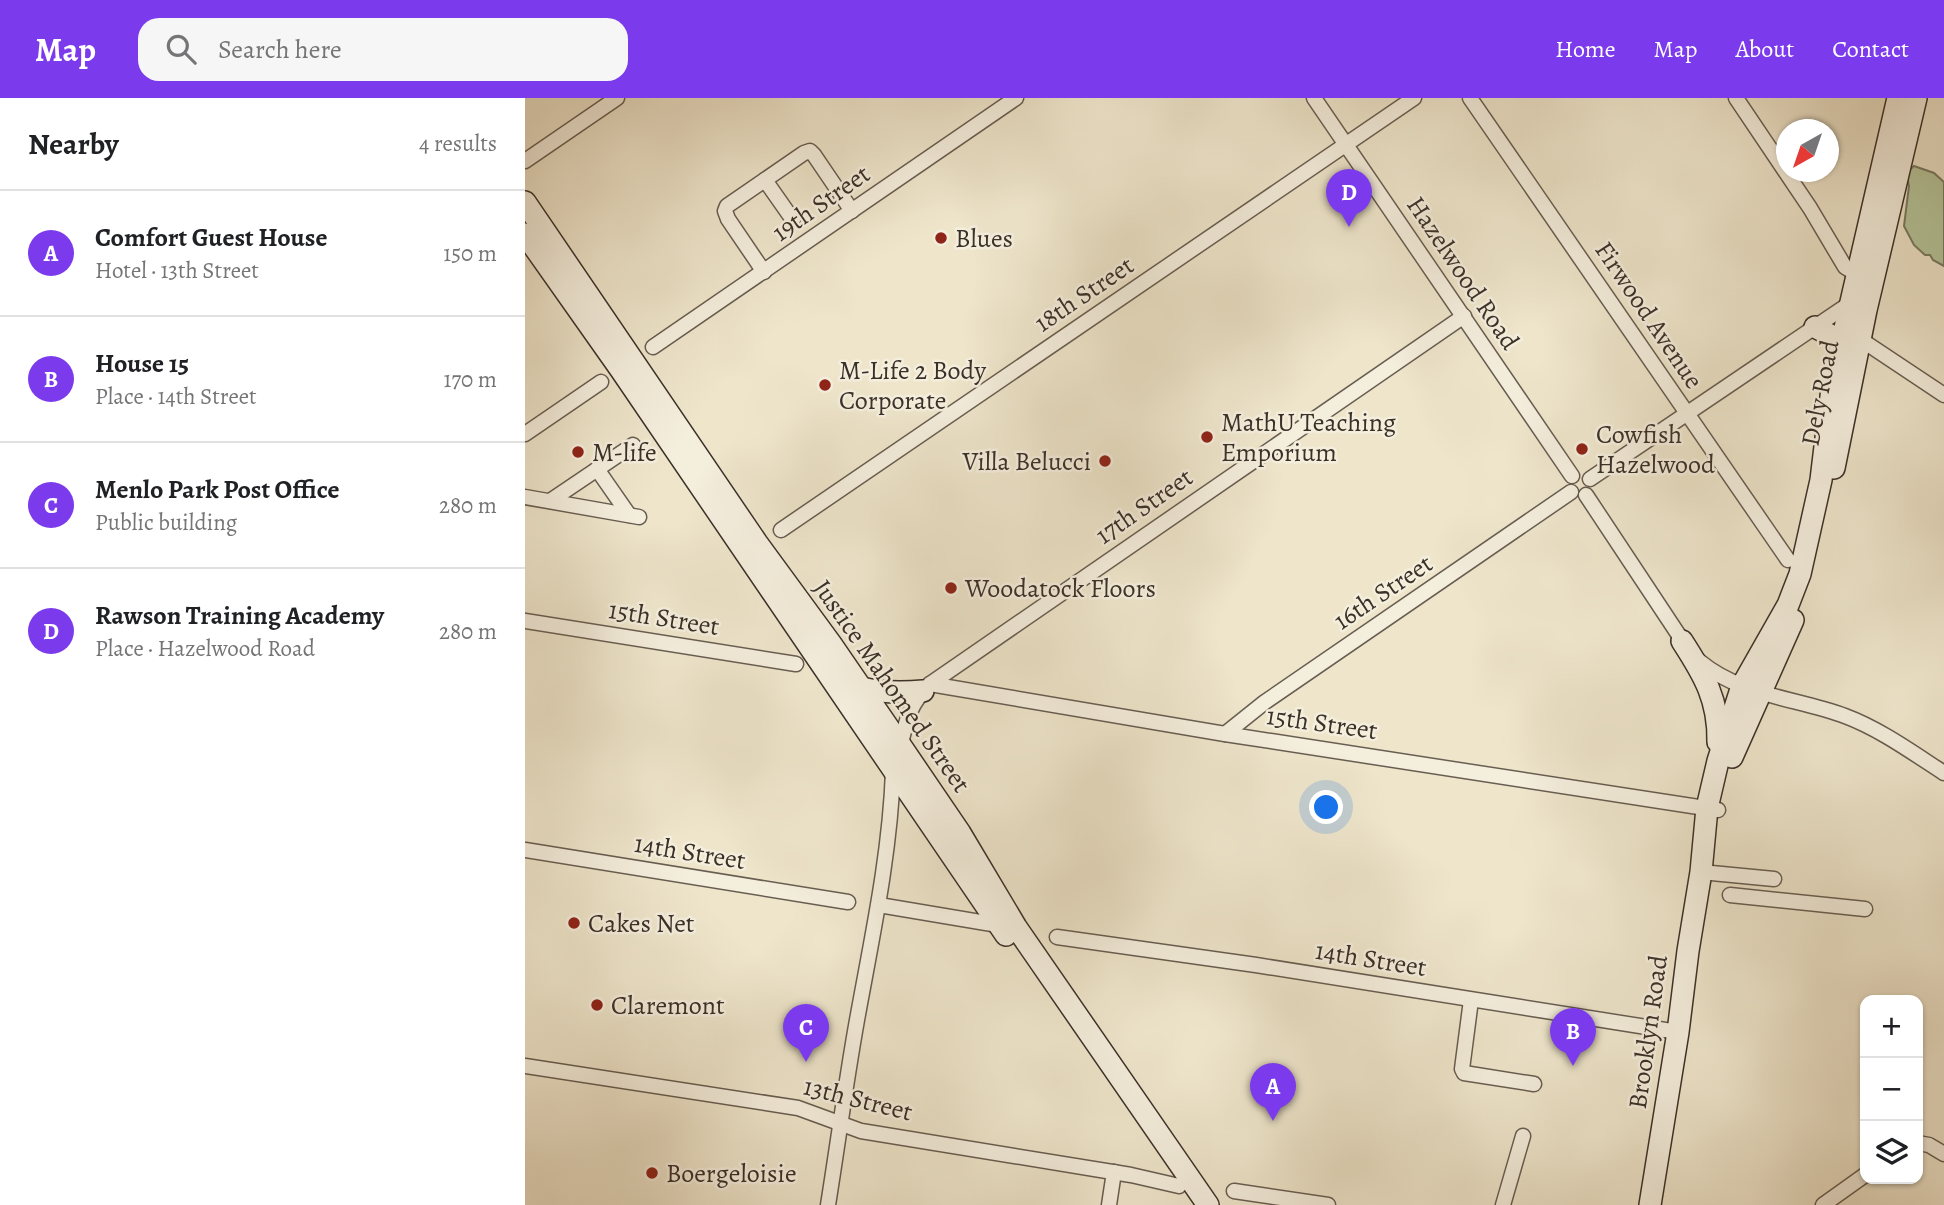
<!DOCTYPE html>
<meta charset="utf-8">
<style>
:root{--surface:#fff;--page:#f6f6f6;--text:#202124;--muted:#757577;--line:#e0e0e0;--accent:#7c3aed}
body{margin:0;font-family:Alegreya,serif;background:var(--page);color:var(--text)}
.controls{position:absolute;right:21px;bottom:21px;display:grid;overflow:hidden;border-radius:14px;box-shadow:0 2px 5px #0004}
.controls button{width:63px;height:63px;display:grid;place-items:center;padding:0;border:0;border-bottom:2px solid var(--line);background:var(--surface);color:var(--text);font:35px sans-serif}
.compass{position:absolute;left:1251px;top:21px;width:63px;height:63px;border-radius:50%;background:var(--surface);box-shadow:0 2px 5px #0004;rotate:220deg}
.you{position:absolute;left:802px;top:710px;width:24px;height:24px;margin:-18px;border:5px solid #fff;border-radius:50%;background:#1a73e8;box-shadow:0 0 0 10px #1a73e833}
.badge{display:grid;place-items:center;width:46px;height:46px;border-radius:50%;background:var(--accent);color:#fff;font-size:23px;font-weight:700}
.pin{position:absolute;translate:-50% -58px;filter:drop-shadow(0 2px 4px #0008)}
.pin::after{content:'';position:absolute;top:37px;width:24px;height:21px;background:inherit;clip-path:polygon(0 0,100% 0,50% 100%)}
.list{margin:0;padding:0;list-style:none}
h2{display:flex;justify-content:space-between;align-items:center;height:91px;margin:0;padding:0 28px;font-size:30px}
h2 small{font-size:23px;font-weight:400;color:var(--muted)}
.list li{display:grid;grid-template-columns:46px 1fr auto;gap:21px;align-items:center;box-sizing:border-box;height:126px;padding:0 28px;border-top:2px solid var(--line)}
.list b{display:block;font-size:26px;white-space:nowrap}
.list p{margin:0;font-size:23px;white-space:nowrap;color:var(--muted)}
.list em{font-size:23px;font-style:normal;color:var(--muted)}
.icon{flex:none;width:38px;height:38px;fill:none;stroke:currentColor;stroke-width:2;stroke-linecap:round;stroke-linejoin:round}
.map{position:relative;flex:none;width:1419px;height:1107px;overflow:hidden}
header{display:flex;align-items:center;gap:42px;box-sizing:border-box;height:98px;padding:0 35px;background:var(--accent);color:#fff}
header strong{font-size:33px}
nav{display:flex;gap:38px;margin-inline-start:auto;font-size:24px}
.search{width:490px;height:63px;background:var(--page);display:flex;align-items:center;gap:18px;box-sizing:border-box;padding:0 24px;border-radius:21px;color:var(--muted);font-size:26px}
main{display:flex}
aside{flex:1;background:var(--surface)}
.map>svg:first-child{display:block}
.green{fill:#b5c59b;stroke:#787a62;stroke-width:2}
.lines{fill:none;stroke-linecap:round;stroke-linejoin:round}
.street-casing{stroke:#685d51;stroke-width:17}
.secondary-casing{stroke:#3b3028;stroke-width:24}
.street{stroke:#f4eedd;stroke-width:14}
.secondary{stroke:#f4eedd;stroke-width:21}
.poi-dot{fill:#8f2418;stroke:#f4eedd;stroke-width:2.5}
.labels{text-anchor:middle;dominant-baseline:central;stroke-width:5;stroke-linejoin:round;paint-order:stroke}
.street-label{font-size:26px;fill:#3b3028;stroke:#f4eedd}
.poi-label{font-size:26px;fill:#3b3028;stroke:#f4eedd;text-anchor:start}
</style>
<header>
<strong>Map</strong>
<div class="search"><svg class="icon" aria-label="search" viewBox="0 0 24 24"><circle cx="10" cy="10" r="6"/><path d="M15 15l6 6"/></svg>Search here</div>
<nav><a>Home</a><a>Map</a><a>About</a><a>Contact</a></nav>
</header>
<main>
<aside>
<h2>Nearby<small>4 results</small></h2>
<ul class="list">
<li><span class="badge">A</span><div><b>Comfort Guest House</b><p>Hotel · 13th Street</p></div><em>150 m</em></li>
<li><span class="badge">B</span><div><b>House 15</b><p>Place · 14th Street</p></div><em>170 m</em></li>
<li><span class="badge">C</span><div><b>Menlo Park Post Office</b><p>Public building</p></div><em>280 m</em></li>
<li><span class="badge">D</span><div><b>Rawson Training Academy</b><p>Place · Hazelwood Road</p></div><em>280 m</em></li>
</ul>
</aside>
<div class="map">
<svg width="1419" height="1107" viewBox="0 0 1419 1107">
<rect width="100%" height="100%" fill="#eee5cb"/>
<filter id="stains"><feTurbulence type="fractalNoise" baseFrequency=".00286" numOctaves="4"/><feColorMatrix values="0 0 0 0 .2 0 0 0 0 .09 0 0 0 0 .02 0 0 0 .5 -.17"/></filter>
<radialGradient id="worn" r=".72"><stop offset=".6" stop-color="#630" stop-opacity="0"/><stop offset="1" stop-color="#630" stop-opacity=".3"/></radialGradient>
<polygon class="green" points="1389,68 1409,75 1419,84 1419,168 1408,162 1405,157 1400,157 1389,147 1379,128 1384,88 1381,75"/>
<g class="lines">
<g class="street-casing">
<g id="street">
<polyline points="789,0 1047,378"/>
<polyline points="945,0 1263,462"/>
<polyline points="1211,0 1285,110 1320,169 1325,172 1333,172"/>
<polyline points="0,63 92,0"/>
<polyline points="240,82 268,122"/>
<polyline points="239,174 203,121 200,113 202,108 279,55 285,53 289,57 327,113"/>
<polyline points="1335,241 1419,297"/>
<polyline points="128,249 491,0"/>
<polyline points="0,336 76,284"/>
<polyline points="72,371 104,417"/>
<polyline points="1065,381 1324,206"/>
<polyline points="1061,397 1161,548"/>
<polyline points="0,399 114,419"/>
<polyline points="25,403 108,347"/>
<polyline points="256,432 889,0"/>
<polyline points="0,523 271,566"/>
<path d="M1174,563C1216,598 1271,600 1320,618C1355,631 1388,655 1419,675"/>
<polyline points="405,586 700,636 1193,712"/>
<polyline points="700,636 740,604 1046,394"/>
<path d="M375,650C381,624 384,606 405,586L939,218"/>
<polyline points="0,752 323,804"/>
<polyline points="1176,774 1249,781"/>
<polyline points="1205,797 1340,811"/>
<polyline points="354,807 473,827"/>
<polyline points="532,839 731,867 1153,934"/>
<polyline points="946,902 937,971 939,975 1009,986"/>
<polyline points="0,968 273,1010 336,1033 606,1077 654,1088"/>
<polyline points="1393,1045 1404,1047 1419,1056"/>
<polyline points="709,1093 803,1107"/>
<path d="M303,1107C313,1045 321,983 332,922C347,839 365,757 368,673"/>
<polyline points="584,1107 589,1074"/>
<polyline points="978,1107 998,1038"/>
<polyline points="1298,1107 1340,1077"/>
</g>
</g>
<g class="secondary-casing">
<g id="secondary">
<polyline points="0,104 232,445 306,546 365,632 435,735 491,829 683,1107"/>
<polyline points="0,136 96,272 481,837"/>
<polyline points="1290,229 1307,238 1316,246"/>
<polyline points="1309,370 1341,212 1391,0"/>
<path d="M1157,543C1179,577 1194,602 1193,644"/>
<path d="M336,590C358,595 376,595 398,593"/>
<polyline points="1207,659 1268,522"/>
<polyline points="1125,1107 1153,934 1163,853 1176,774 1182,710 1193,663 1217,588 1263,507 1275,476 1296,382 1308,282 1373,0"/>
</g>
</g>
<use href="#street" class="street"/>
<use href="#secondary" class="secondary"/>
</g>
<g class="poi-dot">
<circle cx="416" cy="140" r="7"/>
<circle cx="300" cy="287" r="7"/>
<circle cx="682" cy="339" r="7"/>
<circle cx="1057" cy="351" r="7"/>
<circle cx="53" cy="354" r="7"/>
<circle cx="580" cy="363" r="7"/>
<circle cx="426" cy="490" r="7"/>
<circle cx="49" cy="825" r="7"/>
<circle cx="72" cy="907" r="7"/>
<circle cx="127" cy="1075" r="7"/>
</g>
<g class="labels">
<g class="street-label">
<text transform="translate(296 105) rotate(-35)">19th Street</text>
<text transform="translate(938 175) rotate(56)">Hazelwood Road</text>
<text transform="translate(559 196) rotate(-34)">18th Street</text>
<text transform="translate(1124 217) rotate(56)">Firwood Avenue</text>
<text transform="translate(1295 295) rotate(-79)">Dely Road</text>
<text transform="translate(619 408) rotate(-35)">17th Street</text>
<text transform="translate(858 494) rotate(-34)">16th Street</text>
<text transform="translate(139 520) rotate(9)">15th Street</text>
<text transform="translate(367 588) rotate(55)">Justice Mahomed Street</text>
<text transform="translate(797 625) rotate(8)">15th Street</text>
<text transform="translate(165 754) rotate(9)">14th Street</text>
<text transform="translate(846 861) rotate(9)">14th Street</text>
<text transform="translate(1123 934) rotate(-82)">Brooklyn Road</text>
<text transform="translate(333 1001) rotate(14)">13th Street</text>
</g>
<g class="poi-label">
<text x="430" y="140">Blues</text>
<text x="314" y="272">M-Life 2 Body<tspan x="314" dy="30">Corporate</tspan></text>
<text x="696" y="324">MathU Teaching<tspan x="696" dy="30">Emporium</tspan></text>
<text x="1071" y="336">Cowfish<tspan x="1071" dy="30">Hazelwood</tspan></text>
<text x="67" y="354">M-life</text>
<text x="566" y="363" text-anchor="end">Villa Belucci</text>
<text x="440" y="490">Woodatock Floors</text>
<text x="63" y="825">Cakes Net</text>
<text x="86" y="907">Claremont</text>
<text x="141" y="1075">Boergeloisie</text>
</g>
</g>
<rect width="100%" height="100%" filter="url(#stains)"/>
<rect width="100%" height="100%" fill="url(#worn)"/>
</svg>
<div class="controls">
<button>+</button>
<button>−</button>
<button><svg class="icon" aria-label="layers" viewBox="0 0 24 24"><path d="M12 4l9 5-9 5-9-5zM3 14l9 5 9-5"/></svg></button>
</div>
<svg class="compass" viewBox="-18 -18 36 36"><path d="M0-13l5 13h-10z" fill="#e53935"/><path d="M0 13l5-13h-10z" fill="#757577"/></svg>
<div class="you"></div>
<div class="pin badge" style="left:748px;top:1023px">A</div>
<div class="pin badge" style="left:1048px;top:968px">B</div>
<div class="pin badge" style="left:281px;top:964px">C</div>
<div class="pin badge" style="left:824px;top:129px">D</div>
</div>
</main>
